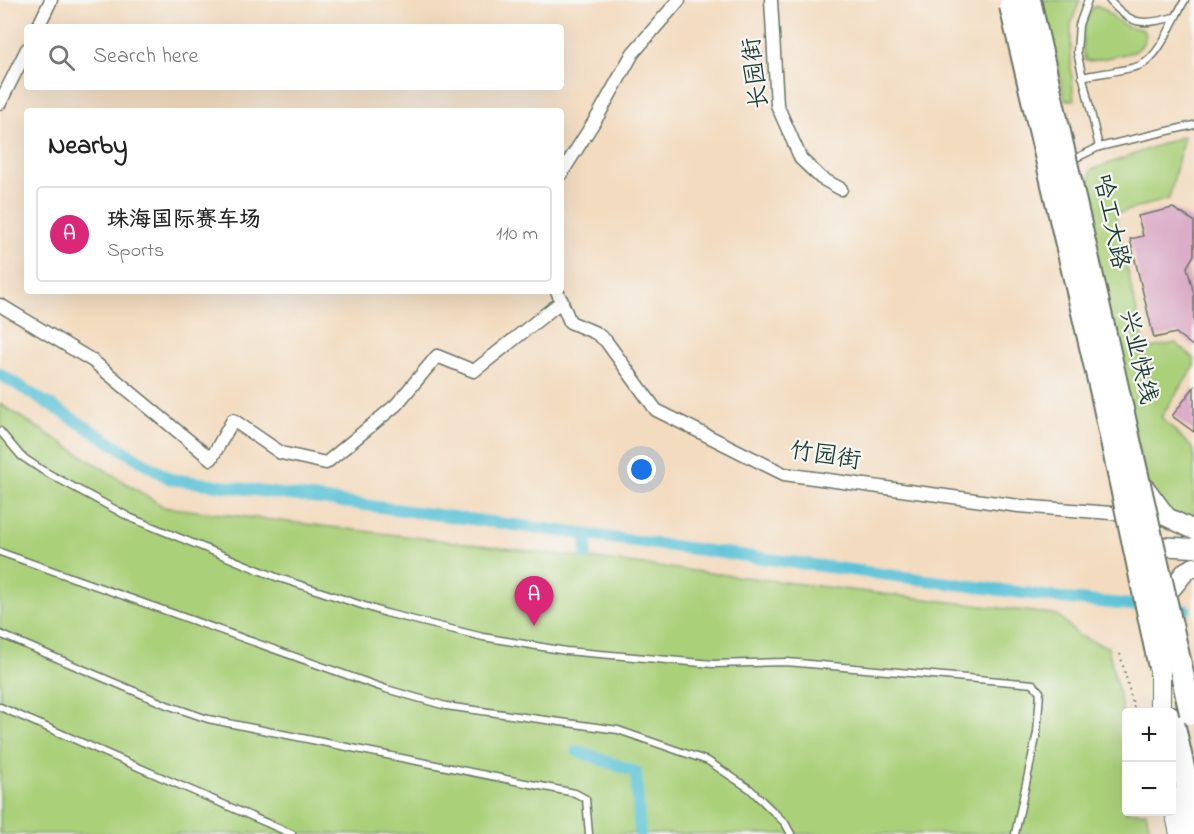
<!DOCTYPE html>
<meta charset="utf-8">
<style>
:root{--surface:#fff;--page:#f2f2f2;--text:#222;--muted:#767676;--line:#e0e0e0;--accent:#db2777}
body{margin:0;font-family:"Indie Flower","LXGW WenKai TC",sans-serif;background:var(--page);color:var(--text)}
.controls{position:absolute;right:18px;bottom:18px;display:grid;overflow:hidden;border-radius:6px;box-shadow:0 6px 24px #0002}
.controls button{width:54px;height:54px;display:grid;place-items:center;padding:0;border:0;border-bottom:2px solid var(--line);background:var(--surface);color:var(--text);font:30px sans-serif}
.you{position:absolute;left:642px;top:470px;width:21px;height:21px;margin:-15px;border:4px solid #fff;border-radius:50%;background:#1a73e8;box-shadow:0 0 0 9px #1a73e833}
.badge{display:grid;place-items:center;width:39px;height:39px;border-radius:50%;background:var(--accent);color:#fff;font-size:20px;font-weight:700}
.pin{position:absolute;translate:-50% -50px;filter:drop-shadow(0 2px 3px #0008)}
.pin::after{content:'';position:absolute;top:32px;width:21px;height:18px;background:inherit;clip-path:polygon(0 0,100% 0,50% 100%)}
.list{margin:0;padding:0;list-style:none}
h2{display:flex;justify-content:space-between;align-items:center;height:78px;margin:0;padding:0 24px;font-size:26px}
h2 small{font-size:20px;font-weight:400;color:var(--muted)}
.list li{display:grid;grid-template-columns:39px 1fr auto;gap:18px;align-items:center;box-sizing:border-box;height:96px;margin:0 12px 12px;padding:0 12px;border:2px solid var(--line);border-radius:6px}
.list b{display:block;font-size:22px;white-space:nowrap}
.list p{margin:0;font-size:20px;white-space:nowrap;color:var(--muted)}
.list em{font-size:20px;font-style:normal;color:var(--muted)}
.icon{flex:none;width:33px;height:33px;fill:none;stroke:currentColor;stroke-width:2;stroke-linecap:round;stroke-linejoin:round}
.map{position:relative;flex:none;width:1194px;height:834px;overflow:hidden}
.search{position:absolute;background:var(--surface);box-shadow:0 6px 24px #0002;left:24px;top:24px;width:540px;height:66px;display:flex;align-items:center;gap:15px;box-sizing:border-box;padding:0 21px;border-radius:6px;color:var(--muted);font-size:22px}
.panel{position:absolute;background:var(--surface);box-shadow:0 6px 24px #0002;left:24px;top:108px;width:540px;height:186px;border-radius:6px}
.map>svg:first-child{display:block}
.green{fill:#abd07a;stroke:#658657;stroke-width:1.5}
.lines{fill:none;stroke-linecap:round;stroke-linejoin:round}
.canal{stroke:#5ac2d7;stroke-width:12}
.building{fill:#dbadc8}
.lane-casing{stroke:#697465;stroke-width:9}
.street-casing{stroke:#697465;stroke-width:15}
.secondary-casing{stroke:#697465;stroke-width:21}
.primary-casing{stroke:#697465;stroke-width:22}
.highway-casing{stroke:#697465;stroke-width:26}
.path{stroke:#697465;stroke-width:2;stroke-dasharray:1.5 4.5;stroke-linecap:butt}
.lane{stroke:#fff;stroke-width:6}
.street{stroke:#fff;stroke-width:12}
.secondary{stroke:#fff;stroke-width:18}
.primary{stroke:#fff;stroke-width:20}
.highway{stroke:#fff;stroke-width:22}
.primary-bridge-casing{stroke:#697465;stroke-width:22;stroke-linecap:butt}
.highway-bridge-casing{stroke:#697465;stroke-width:26;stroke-linecap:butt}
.primary-bridge{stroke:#fff;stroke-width:20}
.highway-bridge{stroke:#fff;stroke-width:22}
.labels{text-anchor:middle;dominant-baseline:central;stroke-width:4.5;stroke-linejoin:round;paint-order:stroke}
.street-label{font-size:24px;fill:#1f3d34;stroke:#f6f6f2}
</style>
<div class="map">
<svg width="1194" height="834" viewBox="0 0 1194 834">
<rect width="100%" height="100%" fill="#f6f6f2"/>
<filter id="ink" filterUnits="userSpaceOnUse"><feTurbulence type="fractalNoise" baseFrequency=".0167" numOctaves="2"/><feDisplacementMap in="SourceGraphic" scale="12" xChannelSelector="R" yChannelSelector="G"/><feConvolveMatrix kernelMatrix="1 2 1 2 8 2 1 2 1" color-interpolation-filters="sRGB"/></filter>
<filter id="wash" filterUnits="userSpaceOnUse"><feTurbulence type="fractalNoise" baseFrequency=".008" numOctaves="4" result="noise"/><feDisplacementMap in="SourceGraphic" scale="24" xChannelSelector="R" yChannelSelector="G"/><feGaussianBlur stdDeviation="1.35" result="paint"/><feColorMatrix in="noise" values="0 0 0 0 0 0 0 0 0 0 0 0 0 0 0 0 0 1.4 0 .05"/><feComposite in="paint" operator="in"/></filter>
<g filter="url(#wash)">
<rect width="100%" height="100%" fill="#f3dbbf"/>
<g class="green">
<polygon points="1042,0 1080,0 1071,24 1071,70 1074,100 1065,100"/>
<path d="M1098,6C1107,9 1111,16 1118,21C1125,27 1133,28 1142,29L1146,35C1144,43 1141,48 1134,52L1092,61L1085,60C1080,43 1083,20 1094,7Z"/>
<polygon points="1184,136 1169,199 1115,214 1145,349 1176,343 1194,359 1194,367 1161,417 1194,450 1194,517 1178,516 1152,505 1114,350 1087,201 1091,170"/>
<polygon points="0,404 164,507 1058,615 1079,636 1108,647 1126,726 1126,812 1146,812 1151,834 0,834"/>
</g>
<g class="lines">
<g class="canal">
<polyline points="0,374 170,479 1068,599 1185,610"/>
<polyline points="586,555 587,535"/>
<polyline points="577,751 636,772 640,834"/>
</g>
</g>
<g id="blocks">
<g class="building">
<polygon points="1173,208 1194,221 1194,255 1187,267 1194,294 1194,347 1176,333 1154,338 1130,239 1143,236 1138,216"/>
<polygon points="1194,387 1194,432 1172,416"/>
</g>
</g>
</g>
<g filter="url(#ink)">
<use href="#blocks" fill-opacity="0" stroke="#697465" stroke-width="1.5"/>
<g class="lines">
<g class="lane-casing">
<g id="lane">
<polyline points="1088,0 1079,25 1077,52 1099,147"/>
<path d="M1109,0C1131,25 1142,26 1174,17"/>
<path d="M1082,77C1095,74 1130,70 1141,65C1161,55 1173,19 1185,0"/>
<polyline points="1072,160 1099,147 1194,125"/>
<polyline points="0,431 21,456 42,470 131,518 276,577 386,613 483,637 566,651 713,664 787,662 1033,684 1040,692 1037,733 1015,834"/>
<polyline points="0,552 386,689 446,706 618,730 708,761 750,789 785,823 791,834"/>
<polyline points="0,634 167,705 208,719 575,793 586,799 589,834"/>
<polyline points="0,707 292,834"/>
</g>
</g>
<g class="street-casing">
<g id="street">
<polyline points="771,0 777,105 801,159 821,178 841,189"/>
<polyline points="38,27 51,0"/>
<polyline points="0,103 27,49"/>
<polyline points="561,174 599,114 633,53 679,0"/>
<polyline points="557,291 570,322 596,333 606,341 656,410 784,474 1019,506 1124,514"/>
<polyline points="0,305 93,361 211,459 233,420 281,453 326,463 396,405 437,356 474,371 562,301"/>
</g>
</g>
<g class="secondary-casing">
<g id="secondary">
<polyline points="1144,486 1167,517 1194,530"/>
<polyline points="1146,535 1157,546 1194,548"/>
<polyline points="1167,594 1186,571 1194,567"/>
<polyline points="1185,805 1192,834"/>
</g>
</g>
<g class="primary-casing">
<polyline id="primary" points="1172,797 1180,834"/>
</g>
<g class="highway-casing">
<polyline id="highway" points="1172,718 1194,818"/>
</g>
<polyline class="path" points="1120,654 1135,712"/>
<use href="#lane" class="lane"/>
<use href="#street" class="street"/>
<use href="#secondary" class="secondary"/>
<use href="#primary" class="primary"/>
<use href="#highway" class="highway"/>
<g class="primary-bridge-casing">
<polyline id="primary-bridge" points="1160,712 1160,667"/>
</g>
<g class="highway-bridge-casing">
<g id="highway-bridge">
<polyline points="1029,0 1191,713"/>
<polyline points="1011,6 1101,389 1160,667"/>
</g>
</g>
<use href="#primary-bridge" class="primary-bridge"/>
<use href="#highway-bridge" class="highway-bridge"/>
</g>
</g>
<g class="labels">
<g class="street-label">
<text transform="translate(757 73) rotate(-97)">长园街</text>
<text transform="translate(1110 222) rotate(78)">哈工大路</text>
<text transform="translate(1137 357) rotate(77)">兴业快线</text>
<text transform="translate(825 457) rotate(9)">竹园街</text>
</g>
</g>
</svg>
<div class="controls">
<button>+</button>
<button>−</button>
</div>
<div class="you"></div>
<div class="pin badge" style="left:534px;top:626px">A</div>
<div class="search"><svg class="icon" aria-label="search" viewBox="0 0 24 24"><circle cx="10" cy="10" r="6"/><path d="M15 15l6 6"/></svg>Search here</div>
<section class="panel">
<h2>Nearby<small></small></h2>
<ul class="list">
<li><span class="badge">A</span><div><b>珠海国际赛车场</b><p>Sports</p></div><em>110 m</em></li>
</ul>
</section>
</div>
